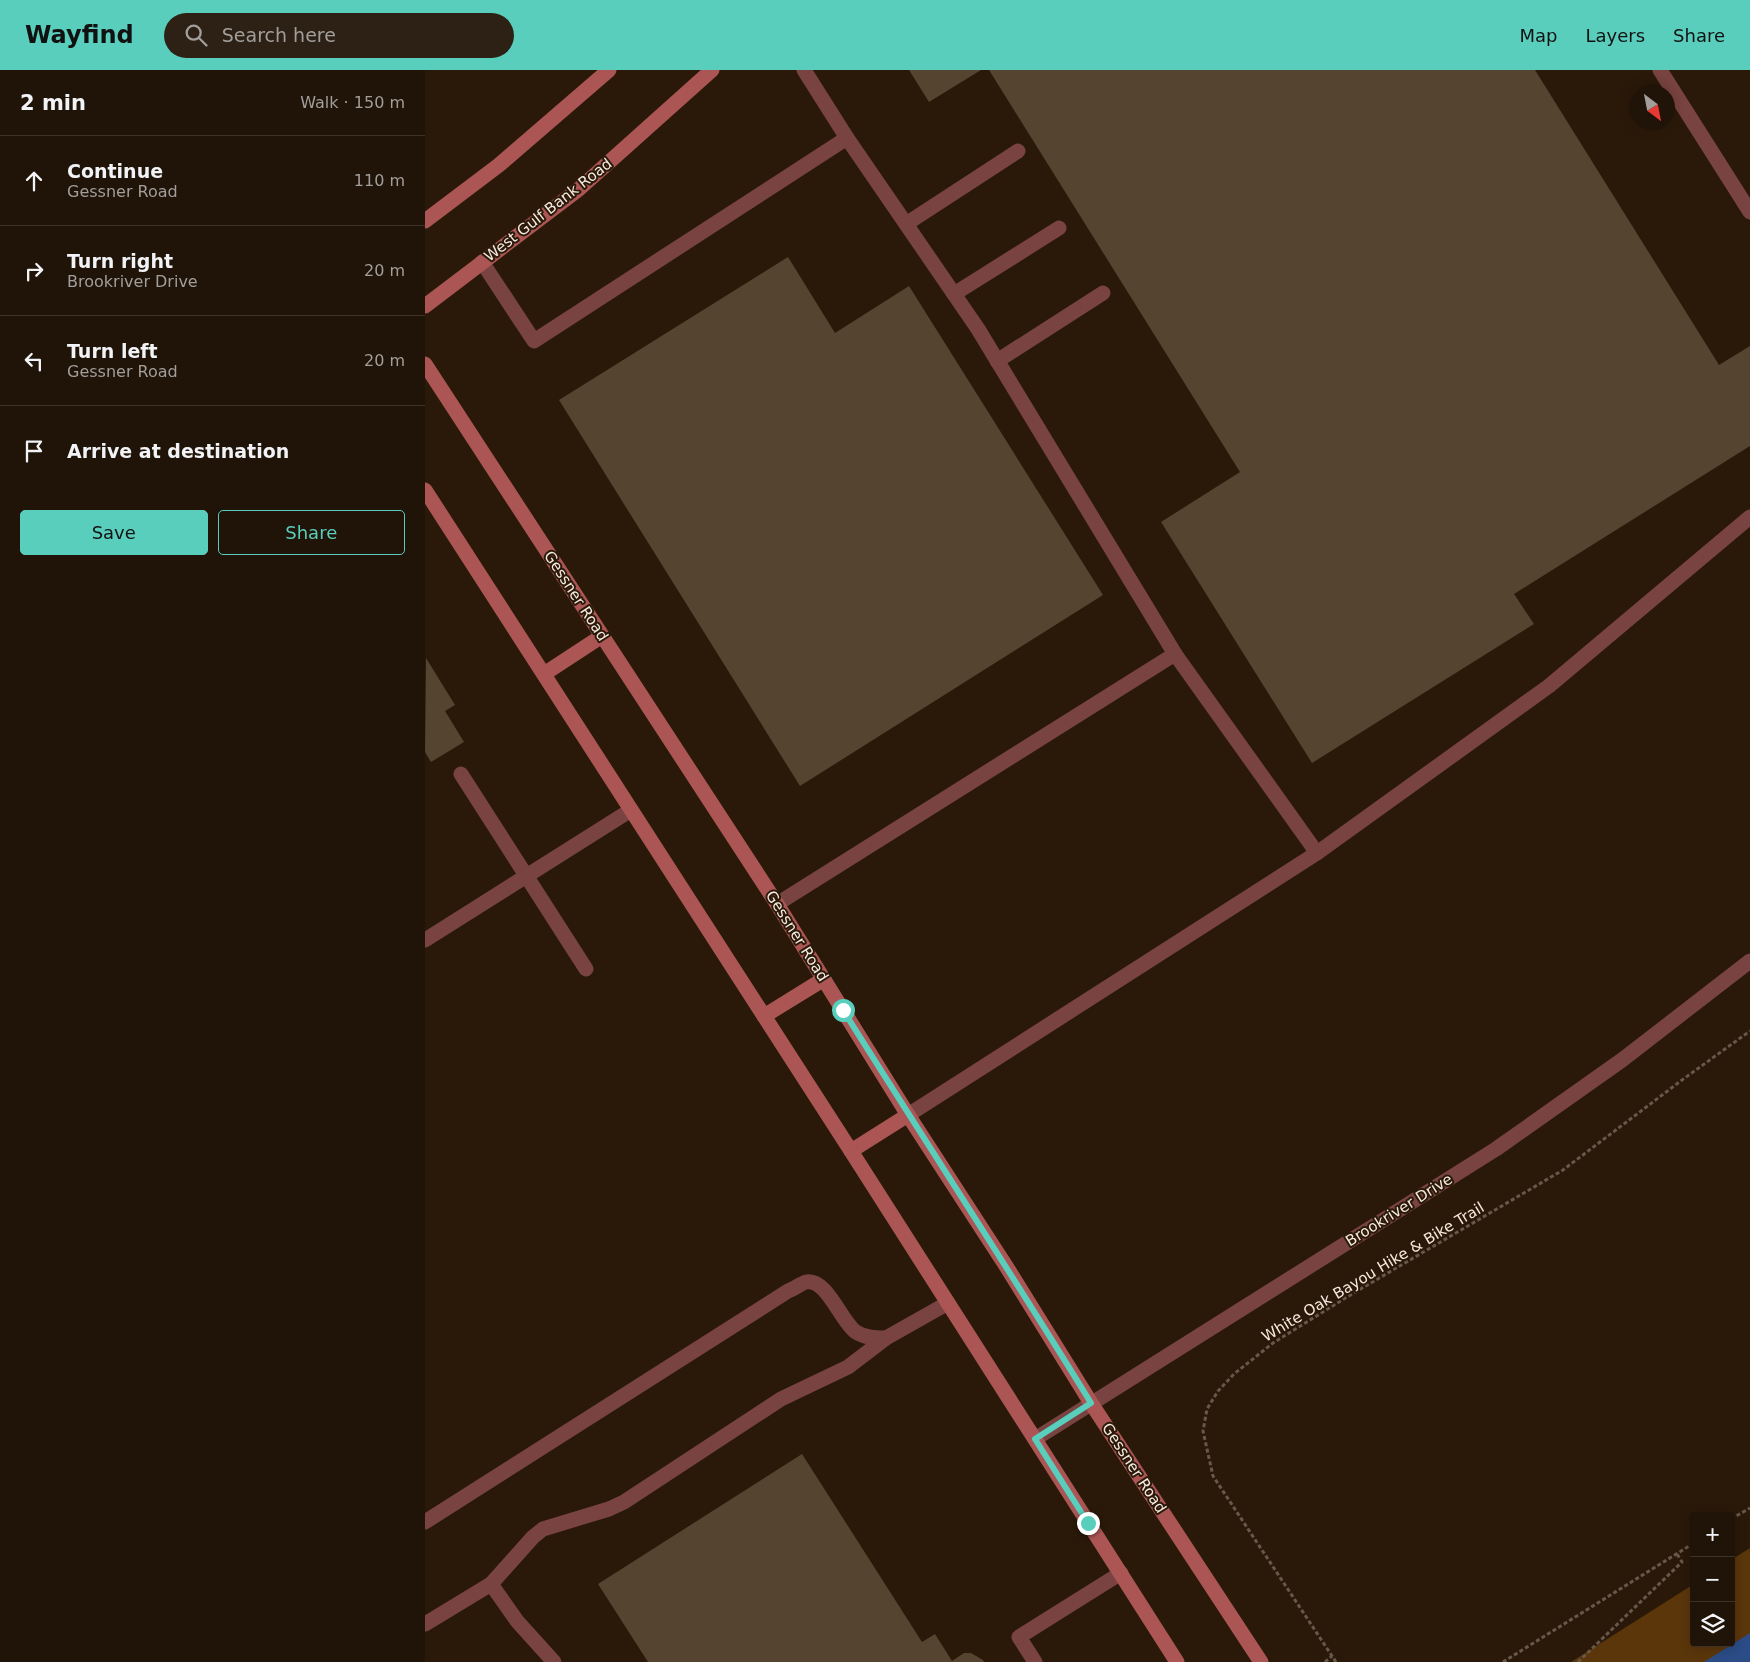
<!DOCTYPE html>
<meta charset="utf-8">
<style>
:root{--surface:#201307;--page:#2d2015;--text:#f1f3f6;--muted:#a29e9b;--line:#3d3228;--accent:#5acebd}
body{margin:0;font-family:"DejaVu Sans",sans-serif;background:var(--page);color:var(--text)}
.controls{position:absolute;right:15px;bottom:15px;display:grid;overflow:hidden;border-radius:5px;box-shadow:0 2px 12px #0003}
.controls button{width:45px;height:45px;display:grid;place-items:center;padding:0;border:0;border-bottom:1px solid var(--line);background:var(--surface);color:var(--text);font:25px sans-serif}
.compass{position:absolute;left:1205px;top:15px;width:45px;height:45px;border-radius:50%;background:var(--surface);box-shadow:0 2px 12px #0003;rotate:148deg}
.stop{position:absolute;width:15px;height:15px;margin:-11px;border:4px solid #5acebd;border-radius:50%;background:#fff}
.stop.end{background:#5acebd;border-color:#fff;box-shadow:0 1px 5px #0008}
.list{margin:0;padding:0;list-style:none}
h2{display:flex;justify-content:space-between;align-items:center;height:65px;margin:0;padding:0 20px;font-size:21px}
h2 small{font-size:16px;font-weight:400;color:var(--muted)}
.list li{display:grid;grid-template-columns:32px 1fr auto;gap:15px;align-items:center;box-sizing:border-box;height:90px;padding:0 20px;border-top:1px solid var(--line)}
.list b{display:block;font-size:19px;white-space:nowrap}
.list p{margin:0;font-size:16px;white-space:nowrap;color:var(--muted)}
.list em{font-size:16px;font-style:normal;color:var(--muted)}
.actions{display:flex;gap:10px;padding:15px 20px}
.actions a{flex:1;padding:11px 0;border:1px solid var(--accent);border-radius:5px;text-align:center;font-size:18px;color:var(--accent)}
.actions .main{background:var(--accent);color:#111}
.icon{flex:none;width:28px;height:28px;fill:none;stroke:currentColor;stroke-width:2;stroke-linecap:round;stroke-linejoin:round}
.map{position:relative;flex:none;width:1325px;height:1592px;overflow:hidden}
header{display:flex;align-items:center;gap:30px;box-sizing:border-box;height:70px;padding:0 25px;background:var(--accent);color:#111}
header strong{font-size:24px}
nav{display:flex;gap:28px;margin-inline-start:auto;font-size:18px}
.search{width:350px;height:45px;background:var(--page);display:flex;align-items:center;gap:12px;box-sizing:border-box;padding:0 18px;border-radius:28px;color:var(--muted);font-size:19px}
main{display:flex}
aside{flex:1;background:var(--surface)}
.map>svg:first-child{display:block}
.green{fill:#5b360b}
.water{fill:#2b4c87}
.building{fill:#544430}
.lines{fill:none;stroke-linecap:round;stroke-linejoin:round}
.path{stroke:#67584a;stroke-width:3;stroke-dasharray:4 2.5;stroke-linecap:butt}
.service{stroke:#784341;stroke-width:15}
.tertiary{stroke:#784341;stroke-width:15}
.secondary{stroke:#ab5654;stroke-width:15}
.route{stroke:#5acebd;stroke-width:6}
.labels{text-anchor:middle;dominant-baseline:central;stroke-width:4;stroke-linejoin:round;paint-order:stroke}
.street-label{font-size:15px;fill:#f6eae0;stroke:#2a1909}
</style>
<header>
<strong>Wayfind</strong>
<div class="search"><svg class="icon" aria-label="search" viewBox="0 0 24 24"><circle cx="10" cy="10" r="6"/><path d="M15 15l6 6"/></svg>Search here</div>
<nav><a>Map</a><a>Layers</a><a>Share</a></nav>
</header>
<main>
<aside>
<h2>2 min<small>Walk · 150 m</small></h2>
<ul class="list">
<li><svg class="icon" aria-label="ahead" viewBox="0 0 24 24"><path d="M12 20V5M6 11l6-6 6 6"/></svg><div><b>Continue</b><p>Gessner Road</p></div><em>110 m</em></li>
<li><svg class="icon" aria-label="right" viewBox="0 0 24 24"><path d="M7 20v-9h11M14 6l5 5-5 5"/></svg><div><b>Turn right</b><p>Brookriver Drive</p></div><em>20 m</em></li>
<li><svg class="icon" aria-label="left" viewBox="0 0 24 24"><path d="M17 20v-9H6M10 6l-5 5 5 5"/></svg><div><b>Turn left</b><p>Gessner Road</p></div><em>20 m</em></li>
<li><svg class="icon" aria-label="arrive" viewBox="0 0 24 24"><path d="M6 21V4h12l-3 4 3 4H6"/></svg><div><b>Arrive at destination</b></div></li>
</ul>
<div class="actions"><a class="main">Save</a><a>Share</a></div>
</aside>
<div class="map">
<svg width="1325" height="1592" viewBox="0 0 1325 1592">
<rect width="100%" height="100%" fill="#2a1909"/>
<polygon class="green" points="1325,1478 1325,1592 1146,1592 1269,1514 1269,1573 1306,1573 1306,1490"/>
<polygon class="water" points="1325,1563 1325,1592 1279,1592"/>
<g class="building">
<polygon points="484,0 556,0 504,32"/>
<polygon points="564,0 1110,0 1294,295 1325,276 1325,376 1089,524 1109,554 887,693 736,452 815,402"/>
<polygon points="363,187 410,263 484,216 678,525 375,716 134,330"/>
<polygon points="1,588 30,635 20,641 39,672 6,692 0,682"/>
<polygon points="377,1384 497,1572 510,1564 527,1591 539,1583 546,1583 558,1590 559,1592 223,1592 173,1514"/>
</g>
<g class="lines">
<g class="path">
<polyline points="1306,1449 1325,1438"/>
<polyline points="900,1592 907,1586"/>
<polyline points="911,1592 788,1406 778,1361 782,1339 793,1321 809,1304 848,1273 922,1227 1138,1100 1257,1010 1325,961"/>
<polyline points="1078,1592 1269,1473"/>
<polyline points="1153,1592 1257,1492 1252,1484"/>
</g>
<g class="service">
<polyline points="379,0 422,68 553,259 750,584 892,783"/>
<polyline points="1235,0 1325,142"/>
<polyline points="481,154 593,81"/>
<polyline points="57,192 109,271 422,68"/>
<polyline points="529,224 634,158"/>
<polyline points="572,291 678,223"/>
<polyline points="36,704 161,899"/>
<polyline points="352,834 750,584"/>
<polyline points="0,870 206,740"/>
<polyline points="483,1045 892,783 1124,616 1325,447"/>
<path d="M0,1452L363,1221C369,1219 375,1214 381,1212C402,1208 416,1252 431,1262C440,1268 451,1268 461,1268"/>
<polyline points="66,1514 108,1467 118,1459 184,1439 199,1432 356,1329 423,1297 461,1268 523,1233"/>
<polyline points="0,1554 66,1514 92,1551 129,1592"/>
<polyline points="610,1592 594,1567 696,1503"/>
</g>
<polyline class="tertiary" points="610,1369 1071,1079 1197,990 1325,891"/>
<g class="secondary">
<polyline points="0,151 74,95 184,0"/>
<polyline points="0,236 154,119 287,0"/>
<polyline points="0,294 352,834 483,1045 581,1196 666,1333 836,1592"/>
<polyline points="0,420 426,1081 752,1592"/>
<polyline points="119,604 177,566"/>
<polyline points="339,946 399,909"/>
<polyline points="426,1081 483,1045"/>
</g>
</g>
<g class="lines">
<path class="route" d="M418,940C500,1071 585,1201 666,1333L610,1369L663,1453"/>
</g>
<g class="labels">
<g class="street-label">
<text transform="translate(123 140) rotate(-38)">West Gulf Bank Road</text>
<text transform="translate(151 526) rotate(57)">Gessner Road</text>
<text transform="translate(372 866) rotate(58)">Gessner Road</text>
<text transform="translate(974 1140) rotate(-32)">Brookriver Drive</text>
<text transform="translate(948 1202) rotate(-31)">White Oak Bayou Hike &amp; Bike Trail</text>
<text transform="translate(709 1398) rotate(57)">Gessner Road</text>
</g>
</g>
</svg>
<div class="controls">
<button>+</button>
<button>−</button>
<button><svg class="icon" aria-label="layers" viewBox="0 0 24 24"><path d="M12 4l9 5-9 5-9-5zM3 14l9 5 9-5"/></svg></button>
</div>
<svg class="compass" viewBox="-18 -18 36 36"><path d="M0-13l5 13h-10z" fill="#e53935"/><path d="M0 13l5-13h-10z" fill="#a29e9b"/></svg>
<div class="stop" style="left:418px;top:940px"></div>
<div class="stop end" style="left:663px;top:1453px"></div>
</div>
</main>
